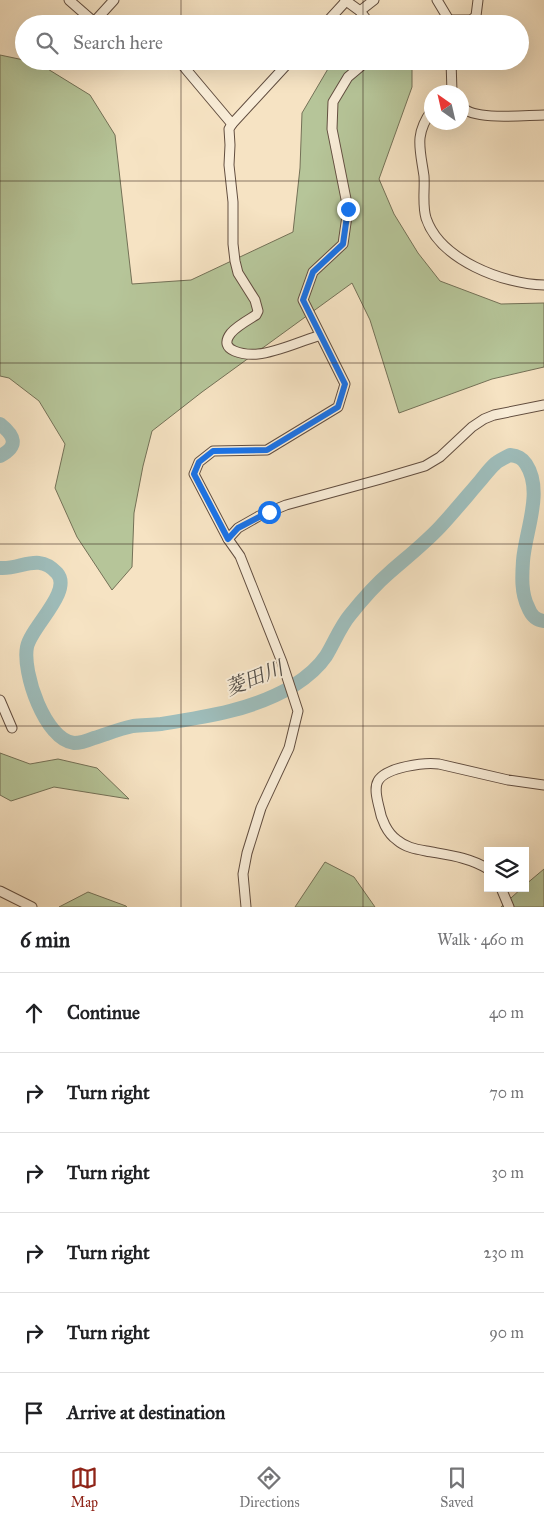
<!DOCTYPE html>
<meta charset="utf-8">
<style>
:root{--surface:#fff;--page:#f6f6f6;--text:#202124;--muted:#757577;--line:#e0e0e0;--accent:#8f2418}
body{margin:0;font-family:"IM FELL Great Primer","Noto Serif JP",serif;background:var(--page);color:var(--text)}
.controls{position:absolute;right:15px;bottom:15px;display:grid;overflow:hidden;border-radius:0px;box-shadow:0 5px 20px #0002}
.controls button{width:45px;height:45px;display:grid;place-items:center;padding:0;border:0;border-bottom:1px solid var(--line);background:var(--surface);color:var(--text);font:25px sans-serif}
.compass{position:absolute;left:424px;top:85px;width:45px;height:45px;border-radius:50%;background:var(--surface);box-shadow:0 5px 20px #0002;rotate:326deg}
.stop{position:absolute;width:15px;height:15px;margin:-11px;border:4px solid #1a73e8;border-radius:50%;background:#fff}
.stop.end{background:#1a73e8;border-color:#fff;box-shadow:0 1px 5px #0008}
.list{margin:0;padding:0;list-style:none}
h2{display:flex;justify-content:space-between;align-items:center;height:65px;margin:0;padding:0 20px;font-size:21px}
h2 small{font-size:16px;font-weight:400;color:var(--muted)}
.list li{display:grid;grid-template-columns:32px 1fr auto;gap:15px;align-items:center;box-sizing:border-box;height:80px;padding:0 20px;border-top:1px solid var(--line)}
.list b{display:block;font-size:19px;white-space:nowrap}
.list em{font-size:16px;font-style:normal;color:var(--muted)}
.icon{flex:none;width:28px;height:28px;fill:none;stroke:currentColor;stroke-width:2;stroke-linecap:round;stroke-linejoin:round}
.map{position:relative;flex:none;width:544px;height:907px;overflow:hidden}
.search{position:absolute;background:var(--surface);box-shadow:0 5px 20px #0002;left:15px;right:15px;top:15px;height:55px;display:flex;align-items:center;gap:12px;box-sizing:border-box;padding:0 18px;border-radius:28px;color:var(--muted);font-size:19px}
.sheet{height:545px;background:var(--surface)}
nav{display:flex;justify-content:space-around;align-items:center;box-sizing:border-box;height:70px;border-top:1px solid var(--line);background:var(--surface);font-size:14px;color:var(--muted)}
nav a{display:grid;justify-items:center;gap:2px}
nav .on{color:var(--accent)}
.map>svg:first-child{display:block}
.green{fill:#b6c599;stroke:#747157}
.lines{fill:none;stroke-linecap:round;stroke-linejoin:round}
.river{stroke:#9ebdbb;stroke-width:14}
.minor-casing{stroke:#624e40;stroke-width:11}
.minor{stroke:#f9edd8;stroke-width:9}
.route{stroke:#1a73e8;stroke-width:6}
.grid{fill:none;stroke:#311d15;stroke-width:1;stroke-opacity:0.55}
.labels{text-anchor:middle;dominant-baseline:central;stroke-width:4;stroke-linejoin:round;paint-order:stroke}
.water-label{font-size:20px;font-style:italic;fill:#524d47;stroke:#f9edd8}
</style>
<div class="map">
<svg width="544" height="907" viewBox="0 0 544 907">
<rect width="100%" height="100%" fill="#f6e3c3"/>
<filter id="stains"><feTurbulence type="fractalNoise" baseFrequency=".004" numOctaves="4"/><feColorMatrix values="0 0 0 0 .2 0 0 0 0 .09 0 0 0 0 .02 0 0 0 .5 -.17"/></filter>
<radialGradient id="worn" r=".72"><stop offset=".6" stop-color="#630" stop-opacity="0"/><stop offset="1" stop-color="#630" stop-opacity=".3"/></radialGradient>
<g class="green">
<polygon points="0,55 38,63 90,95 115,135 132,284 191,280 293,232 300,168 302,113 332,62 334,61 412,61 412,87 379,179 394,214 418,253 440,281 501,304 544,303 544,367 492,379 399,413 370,320 352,283 202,392 152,431 143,466 134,513 132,567 112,590 77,537 55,488 65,444 39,401 9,378 0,376"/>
<polygon points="0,753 30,764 58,759 97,768 129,799 54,787 11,801 0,795"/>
<polygon points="325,862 354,877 375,907 295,907"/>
<polygon points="544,869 544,907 501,907 522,888 525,888 525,885"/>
<polygon points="88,892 126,906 127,907 59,907"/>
</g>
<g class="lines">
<g class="river">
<path d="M0,424C15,436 19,446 0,456"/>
<path d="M0,568C21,570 38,552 57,573C73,591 31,627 27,647C22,672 45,740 74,743C80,743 89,740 94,738C107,734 119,729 133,726C142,725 152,725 161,724C206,717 253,710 293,686C304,679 318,668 326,656C334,643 340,627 350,615C362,600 375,585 389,573C406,558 424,544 440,527C454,512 467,496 480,481C485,475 490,468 496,463C500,460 506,457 510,455C518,456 522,458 526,464C544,491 525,532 523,561C522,576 521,593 528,607C531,615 535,620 544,621"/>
</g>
<g class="minor-casing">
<g id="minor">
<polyline points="69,0 94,22 110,24"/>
<polyline points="345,0 360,11 370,24"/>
<polyline points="437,0 449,20 449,24"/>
<polyline points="360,11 374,0"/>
<polyline points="449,20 471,20 476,16 478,0"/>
<polyline points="94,22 114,0"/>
<polyline points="325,24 347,0"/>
<polyline points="179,61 232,124 290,61"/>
<polyline points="451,61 452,92"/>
<path d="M462,107C475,121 525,115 544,115"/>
<path d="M432,110C414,135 420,148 424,176C425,190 422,204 426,218C440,260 503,284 544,285"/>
<path d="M232,124L229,129L230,145L229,165L233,202V244L235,261L238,273L255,300L258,311L256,315C248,320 237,326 231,333C216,352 246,355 258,354C278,352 298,342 318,336"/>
<polyline points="228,539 238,528 259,516 286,505 381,479 425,466 440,457 472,427 484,419 494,415 544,405"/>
<polyline points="0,700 12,728"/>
<path d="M488,869C469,857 447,855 426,851C415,849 405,847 397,840C387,833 381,819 379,807C377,799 374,788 378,781C386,767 425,762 439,764L508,780L544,785"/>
<polyline points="501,888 509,907"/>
<polyline points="0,891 32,907"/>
<polyline points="246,907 243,874 247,853 261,808 289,748 298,711 282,662 240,556 228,539 194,474 199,462 213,451 267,450 338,407 345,384 303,300 313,272 343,244 348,209 332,129 333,102 348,77 367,61"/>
</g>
</g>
<use href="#minor" class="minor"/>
</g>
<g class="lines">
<polyline class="route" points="269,512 238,528 228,539 194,474 199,462 213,451 267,450 338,407 345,384 303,300 313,272 343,244 348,209"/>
</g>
<path class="grid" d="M181,0V24M363,0V24M181,61V907M363,61V907M0,181H544M0,363H544M0,544H544M0,726H544"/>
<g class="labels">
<g class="water-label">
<text transform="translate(254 678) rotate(-22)">菱田川</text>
</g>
</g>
<rect width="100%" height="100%" filter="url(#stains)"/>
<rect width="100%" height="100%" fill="url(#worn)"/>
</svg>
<div class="controls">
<button><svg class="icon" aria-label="layers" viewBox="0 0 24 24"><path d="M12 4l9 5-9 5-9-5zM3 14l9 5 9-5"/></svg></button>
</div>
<svg class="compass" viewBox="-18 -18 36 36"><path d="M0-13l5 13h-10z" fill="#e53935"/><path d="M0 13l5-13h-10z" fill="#757577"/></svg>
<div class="stop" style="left:269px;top:512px"></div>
<div class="stop end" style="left:348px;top:209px"></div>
<div class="search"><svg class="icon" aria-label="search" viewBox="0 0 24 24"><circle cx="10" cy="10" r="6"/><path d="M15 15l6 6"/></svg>Search here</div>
</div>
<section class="sheet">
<h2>6 min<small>Walk · 460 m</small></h2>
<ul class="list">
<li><svg class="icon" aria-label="ahead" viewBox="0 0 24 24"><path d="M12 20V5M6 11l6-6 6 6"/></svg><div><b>Continue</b></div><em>40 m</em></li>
<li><svg class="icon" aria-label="right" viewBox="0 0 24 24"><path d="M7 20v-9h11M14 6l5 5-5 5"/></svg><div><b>Turn right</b></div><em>70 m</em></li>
<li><svg class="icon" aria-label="right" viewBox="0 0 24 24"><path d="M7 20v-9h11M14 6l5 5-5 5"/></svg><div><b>Turn right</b></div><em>30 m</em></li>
<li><svg class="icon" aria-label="right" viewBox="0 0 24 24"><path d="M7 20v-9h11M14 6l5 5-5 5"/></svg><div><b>Turn right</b></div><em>230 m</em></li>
<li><svg class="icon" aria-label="right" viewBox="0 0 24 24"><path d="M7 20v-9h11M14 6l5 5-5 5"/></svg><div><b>Turn right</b></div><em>90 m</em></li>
<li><svg class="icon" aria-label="arrive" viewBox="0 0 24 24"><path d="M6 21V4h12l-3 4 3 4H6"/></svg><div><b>Arrive at destination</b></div></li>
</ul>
</section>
<nav>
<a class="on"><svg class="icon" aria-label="map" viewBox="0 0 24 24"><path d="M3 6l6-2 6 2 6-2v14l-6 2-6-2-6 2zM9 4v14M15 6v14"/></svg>Map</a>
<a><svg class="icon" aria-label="directions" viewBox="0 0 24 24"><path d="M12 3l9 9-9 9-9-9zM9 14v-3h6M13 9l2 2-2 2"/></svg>Directions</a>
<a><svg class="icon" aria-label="saved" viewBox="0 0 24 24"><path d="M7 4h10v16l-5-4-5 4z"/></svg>Saved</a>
</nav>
